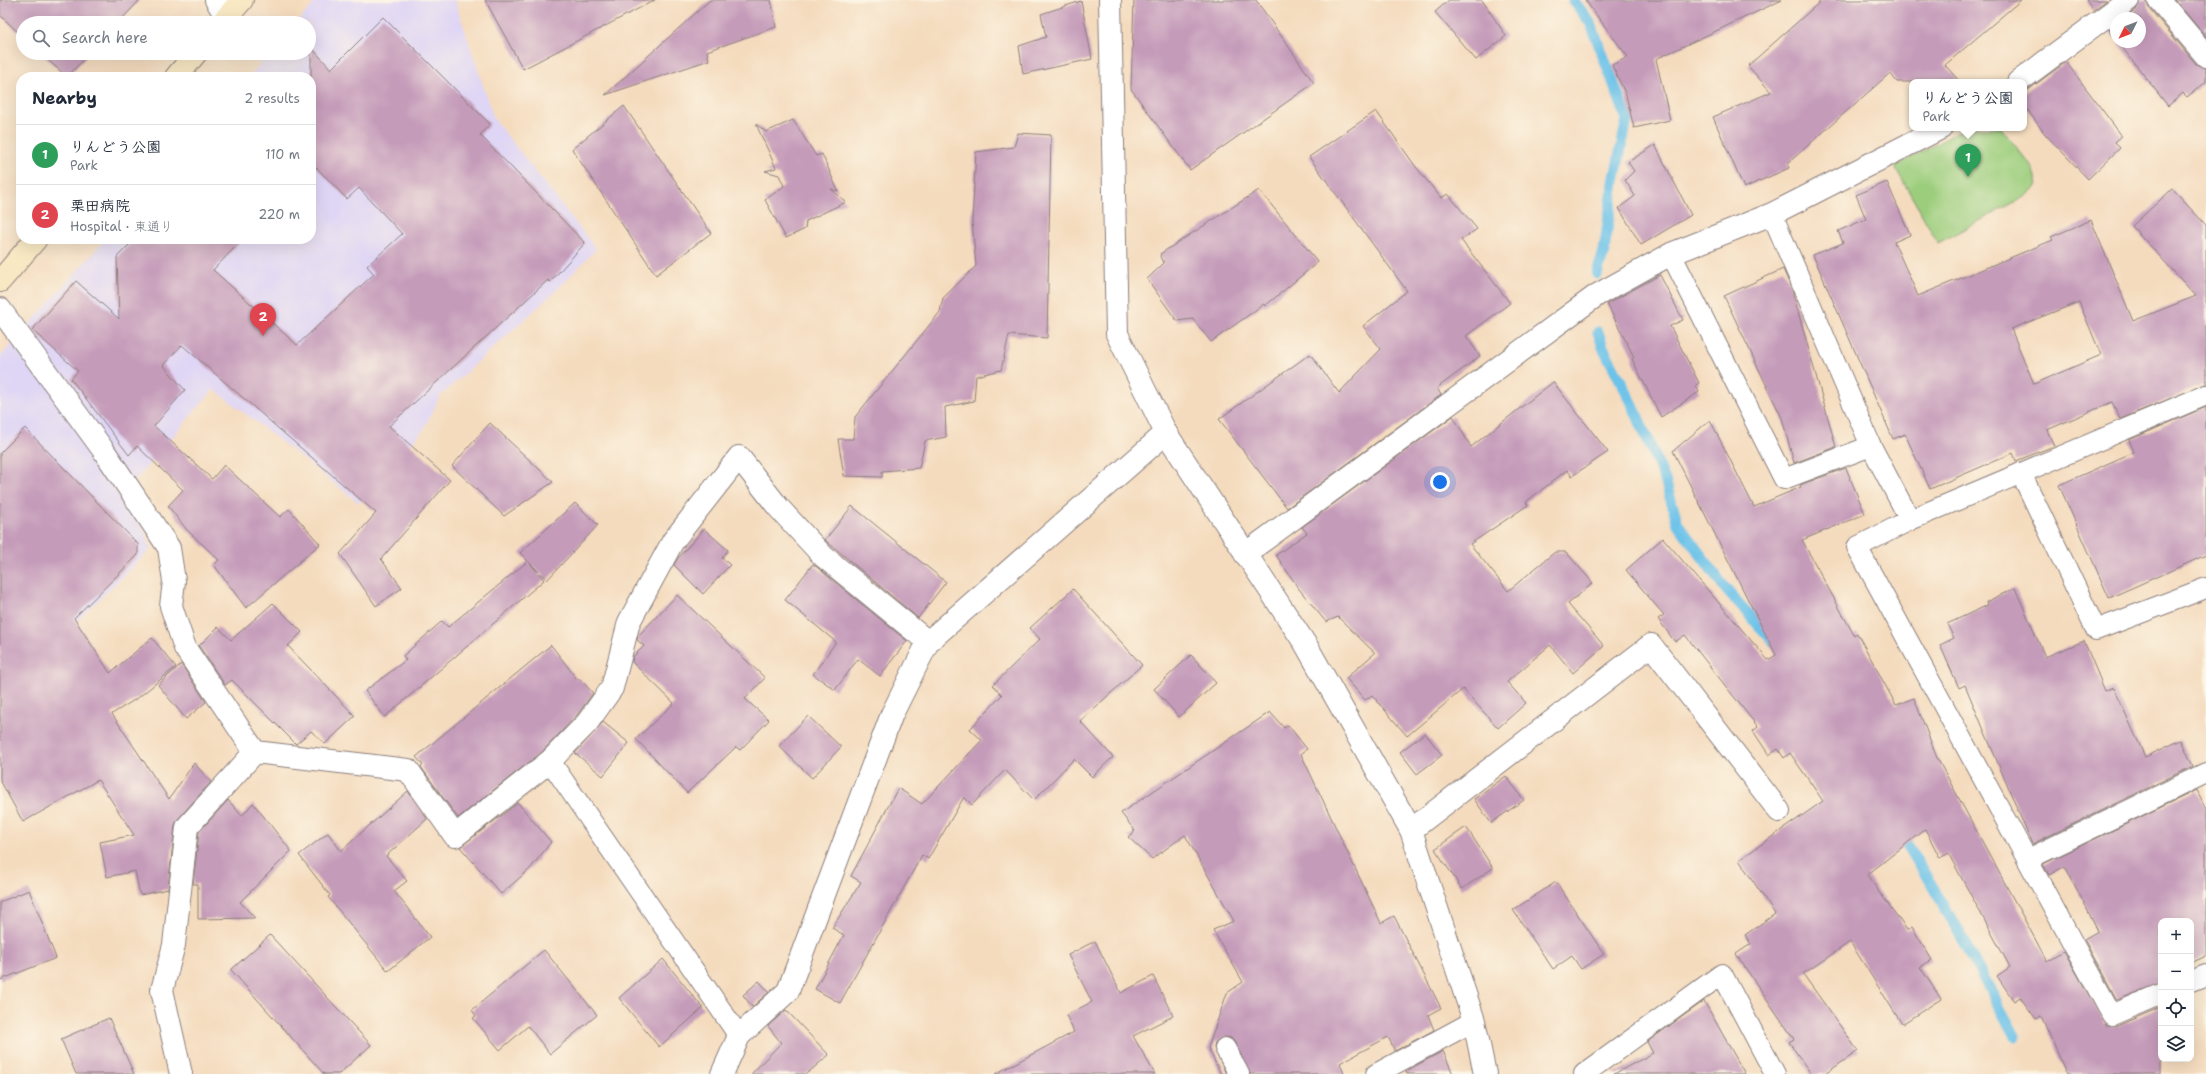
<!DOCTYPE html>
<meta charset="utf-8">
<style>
:root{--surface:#fff;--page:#f2f2f3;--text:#1f2937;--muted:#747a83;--line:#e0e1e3;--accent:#c8321e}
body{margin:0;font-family:"Shantell Sans","Klee One",sans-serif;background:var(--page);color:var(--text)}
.controls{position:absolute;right:12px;bottom:12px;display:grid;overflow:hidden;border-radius:8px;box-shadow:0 4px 16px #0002}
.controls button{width:36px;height:36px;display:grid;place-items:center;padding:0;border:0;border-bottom:1px solid var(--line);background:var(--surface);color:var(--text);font:20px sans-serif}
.compass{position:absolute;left:2110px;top:12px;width:36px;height:36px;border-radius:50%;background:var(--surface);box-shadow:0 4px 16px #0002;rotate:228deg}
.you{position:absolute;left:1440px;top:482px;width:14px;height:14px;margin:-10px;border:3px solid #fff;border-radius:50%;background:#1a73e8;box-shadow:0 0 0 6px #1a73e833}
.badge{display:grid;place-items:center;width:26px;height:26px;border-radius:50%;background:var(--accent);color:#fff;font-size:13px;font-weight:700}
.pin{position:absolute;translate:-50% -33px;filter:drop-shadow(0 1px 2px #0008)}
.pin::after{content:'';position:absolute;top:21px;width:14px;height:12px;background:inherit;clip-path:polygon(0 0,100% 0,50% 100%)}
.popup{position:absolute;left:1909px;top:79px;width:118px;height:52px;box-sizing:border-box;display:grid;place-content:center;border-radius:8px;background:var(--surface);filter:drop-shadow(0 1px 3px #0005);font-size:13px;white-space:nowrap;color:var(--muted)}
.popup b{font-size:15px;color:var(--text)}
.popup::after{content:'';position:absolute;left:50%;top:100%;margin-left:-8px;border:8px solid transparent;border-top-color:var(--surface)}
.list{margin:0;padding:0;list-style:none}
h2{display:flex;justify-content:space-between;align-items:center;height:52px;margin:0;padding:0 16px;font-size:17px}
h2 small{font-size:13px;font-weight:400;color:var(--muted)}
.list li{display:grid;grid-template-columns:26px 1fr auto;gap:12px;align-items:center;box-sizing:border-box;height:60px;padding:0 16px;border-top:1px solid var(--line)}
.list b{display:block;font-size:15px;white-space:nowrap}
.list p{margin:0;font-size:13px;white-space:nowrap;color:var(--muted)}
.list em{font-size:13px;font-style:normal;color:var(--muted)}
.icon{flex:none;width:22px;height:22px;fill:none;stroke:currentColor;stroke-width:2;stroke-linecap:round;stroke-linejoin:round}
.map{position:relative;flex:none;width:2206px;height:1074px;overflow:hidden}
.search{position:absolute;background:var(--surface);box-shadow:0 4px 16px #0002;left:16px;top:16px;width:300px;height:44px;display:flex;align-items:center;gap:10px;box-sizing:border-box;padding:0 14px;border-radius:22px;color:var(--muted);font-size:15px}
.panel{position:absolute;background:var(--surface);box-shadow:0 4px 16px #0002;left:16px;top:72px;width:300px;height:172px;border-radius:16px}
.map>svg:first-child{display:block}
.built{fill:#dfd5f5}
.green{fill:#9bcd7c;stroke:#5e785c}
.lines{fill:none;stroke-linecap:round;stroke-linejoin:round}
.stream{stroke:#6cc2e9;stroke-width:11}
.building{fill:#c59bba;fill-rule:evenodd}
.lane-casing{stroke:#8b7e7c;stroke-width:22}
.street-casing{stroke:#8b7e7c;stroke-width:24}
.secondary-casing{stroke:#8b7e7c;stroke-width:24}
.lane{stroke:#fff;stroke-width:20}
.street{stroke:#fff;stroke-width:22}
.secondary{stroke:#f8e8c3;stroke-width:22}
</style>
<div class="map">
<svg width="2206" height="1074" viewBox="0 0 2206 1074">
<rect width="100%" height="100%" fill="#fcf5e5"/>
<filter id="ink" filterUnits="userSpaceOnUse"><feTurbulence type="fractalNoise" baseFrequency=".025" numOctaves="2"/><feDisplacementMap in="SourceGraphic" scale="8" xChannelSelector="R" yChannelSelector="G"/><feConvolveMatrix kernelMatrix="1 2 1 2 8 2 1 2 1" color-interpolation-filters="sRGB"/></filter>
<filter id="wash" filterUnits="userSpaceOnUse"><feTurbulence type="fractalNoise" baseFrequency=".012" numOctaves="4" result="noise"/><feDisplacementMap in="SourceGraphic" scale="16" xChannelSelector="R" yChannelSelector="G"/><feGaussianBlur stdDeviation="0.9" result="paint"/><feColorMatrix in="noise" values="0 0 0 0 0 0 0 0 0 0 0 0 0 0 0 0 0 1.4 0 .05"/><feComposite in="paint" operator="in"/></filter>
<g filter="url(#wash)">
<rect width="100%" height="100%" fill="#f4dbbe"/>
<polygon class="built" points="317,0 455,0 494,119 596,249 560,287 440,396 424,429 359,503 214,389 119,499 143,527 151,549 64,634 0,656 0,357 106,239 311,239 311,77 249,77 270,53 309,53 309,23 297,23"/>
<polygon class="green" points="1965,128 2001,128 2033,168 2038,185 2024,197 1938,243 1895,167"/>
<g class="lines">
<g class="stream">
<polyline points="1573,0 1591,24 1627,119 1614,182 1604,251 1597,274"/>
<polyline points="1598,332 1603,347 1631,401 1665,480 1678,524 1728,592 1776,644"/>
<polyline points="1899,831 1943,904 2015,1036"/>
</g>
</g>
<g id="blocks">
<g class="building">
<polygon points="0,0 140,0 118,23 23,23 23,37 0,15"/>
<polygon points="485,0 655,0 523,69"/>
<polygon points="710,0 771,0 776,27 707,51 709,60 605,95"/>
<polygon points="1134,0 1256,0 1314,83 1190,170 1131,89"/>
<polygon points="1449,0 1482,0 1506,36 1476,60 1435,12"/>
<polygon points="1585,0 1782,0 1656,59 1670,120 1634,128 1626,95 1612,65 1628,57"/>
<polygon points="1822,0 2021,0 1945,65 1960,82 1897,82 1890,73 1787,164 1789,168 1744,188 1713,117 1771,92 1748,66"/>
<polygon points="2086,0 2107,0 2093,10"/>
<polygon points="2140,0 2147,0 2149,8 2196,64 2206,68 2206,82 2187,97 2183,93 2168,106 2118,42 2140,42 2140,18 2125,18 2136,10"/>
<polygon points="2175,0 2206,0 2206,37"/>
<polygon points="1081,1 1092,59 1023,74 1019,46 1046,37 1041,14"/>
<polygon points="383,17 490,124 480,135 585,243 550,282 548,280 389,426 450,480 381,559 402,588 376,606 340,554 376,513 182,345 163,365 185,390 154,426 212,479 224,465 280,517 289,509 320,544 246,608 214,565 219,560 187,530 168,506 183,490 137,446 129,455 71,379 78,371 32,330 76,281 119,319 117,257 135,239 243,239 213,270 297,345 374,274 367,266 402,234 359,188 347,199 311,162 311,47 331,69"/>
<polygon points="2116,25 2116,39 2109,30"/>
<polygon points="40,53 90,53 67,77"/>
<polygon points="2066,62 2122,136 2115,142 2120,148 2088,179 2045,134 2024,105 2024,93"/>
<polygon points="624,106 711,233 656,275 572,149"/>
<polygon points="1376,111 1416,167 1441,198 1448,194 1477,229 1461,240 1510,303 1466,336 1480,356 1437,388 1441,395 1287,508 1219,419 1310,354 1339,393 1381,349 1363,326 1407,291 1309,157"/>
<polygon points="793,120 816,156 822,154 838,191 831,189 846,202 806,221 805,229 786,238 765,200 784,186 779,175 765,171 776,168 756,124 766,132"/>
<polygon points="1018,133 1051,135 1047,338 1009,335 1001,370 976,376 974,401 945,407 946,437 925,441 919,468 882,471 882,477 844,476 838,439 853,439 855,417 940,312 943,298 976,266 972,221 976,152 1014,147"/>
<polygon points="1655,145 1691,215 1641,245 1619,208 1635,196 1625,180 1634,171 1628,162"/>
<path d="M1887,182L1910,235L1894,242L1918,296L2053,240L2051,237L2091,220L2133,321L2196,296L2132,226L2172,189L2206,225V384L2120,419L2112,402L2047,430L2054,446L2016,461L2013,453L1930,489L1905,434L1893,439L1813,255L1843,243L1838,231L1866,219L1856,195ZM2079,302L2101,355L2034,384L2011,329Z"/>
<polygon points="1259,190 1318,262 1265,306 1264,304 1211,342 1193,319 1177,321 1147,279 1164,263 1160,254"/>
<polygon points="1783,269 1792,290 1836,447 1794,463 1782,418 1724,296"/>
<polygon points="1660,275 1683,320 1670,326 1699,383 1696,385 1699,392 1661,417 1632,359 1634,357 1607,304"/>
<polygon points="1553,382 1608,452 1572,476 1567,470 1526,502 1528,505 1470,544 1508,591 1555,552 1566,552 1593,583 1568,604 1604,646 1573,673 1550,645 1507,682 1526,703 1498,728 1463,689 1407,736 1372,695 1365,700 1346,678 1375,653 1338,617 1326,622 1299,589 1276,555 1307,533 1302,527 1453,416 1471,447"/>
<polygon points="2206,407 2206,555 2109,598 2059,485 2134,452 2129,440"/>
<polygon points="1710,420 1754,507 1801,487 1800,485 1846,468 1865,514 1802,540 1854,635 1857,633 1896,705 1914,698 1937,758 2047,961 2064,951 2106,1025 2117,1026 2161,1007 2161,1074 2067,1074 2041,1016 2036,1019 2020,997 2014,1001 1997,976 2010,967 1948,853 1940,858 1925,829 1867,875 1907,930 1912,927 1932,960 1920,967 1941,999 1902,1024 1850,942 1803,974 1858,1051 1825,1074 1811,1074 1789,1042 1794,1039 1736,954 1751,944 1745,935 1775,914 1739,860 1823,801 1790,753 1784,758 1778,749 1769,755 1753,731 1758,727 1685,635 1675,642 1658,619 1664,615 1626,570 1663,538 1768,660 1776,655 1673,451"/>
<polygon points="490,423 553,482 504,516 452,466"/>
<polygon points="25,428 138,544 138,555 74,618 110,673 152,638 176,667 139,697 112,714 169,799 194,763 211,782 178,819 175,825 168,889 140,895 135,871 107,877 100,842 134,835 98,780 23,822 0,780 0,453"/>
<polygon points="575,503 598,525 547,580 529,562 544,580 385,717 365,691 406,660 403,656 442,621 448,627 528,561 520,553"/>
<polygon points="852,506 946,582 918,618 825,540"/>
<polygon points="704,529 728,550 722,558 730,565 703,594 674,565 678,558"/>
<polygon points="813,564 907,641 880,676 858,659 835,690 813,674 836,642 785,600"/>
<polygon points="2015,588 2045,657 2084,641 2105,691 2114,688 2145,757 2181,740 2193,766 2032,844 1965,685 1959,688 1940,645 1954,638 1947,624 1988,605 1986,602"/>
<polygon points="1073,589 1142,665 1080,721 1113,757 1092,777 1074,759 1034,800 1005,770 972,805 964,797 928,859 922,855 840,1003 815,989 844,935 832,928 861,882 851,876 898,788 922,804 982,740 970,729 1002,695 993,685 1040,639 1030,628"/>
<polygon points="677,595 765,678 745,699 769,720 740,750 736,747 687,793 636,739 674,703 632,662 633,657 644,646 637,640 638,636"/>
<polygon points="273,603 302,632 288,646 355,716 325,744 311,731 296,744 232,680 225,685 199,646 218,627 231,640"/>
<polygon points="551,645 577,679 580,679 593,693 577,715 542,752 458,818 421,767 423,765 416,757"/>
<polygon points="1191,655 1216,683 1179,717 1154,689"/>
<polygon points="181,664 206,702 186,719 158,685"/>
<polygon points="1270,712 1284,728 1288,725 1307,749 1301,754 1381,923 1394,916 1441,1008 1428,1015 1434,1030 1395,1051 1388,1037 1340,1063 1344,1074 1250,1074 1235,1043 1231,1038 1225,1037 1215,1042 1214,1047 1226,1074 1221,1074 1208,1048 1227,993 1243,982 1213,930 1234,921 1185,835 1152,859 1128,837 1135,831 1121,813"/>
<polygon points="808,716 841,747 812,778 779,746"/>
<polygon points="603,722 629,743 603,776 575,753"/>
<polygon points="1425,733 1442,755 1417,774 1400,752"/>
<polygon points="1506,776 1524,800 1491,823 1474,799"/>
<polygon points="2197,790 2206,809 2206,956 2191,963 2191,921 2161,921 2161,983 2117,1000 2084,939 2098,931 2065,866 2049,875 2043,864"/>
<polygon points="408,791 427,819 386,856 407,881 394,891 430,937 388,971 328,897 330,895 299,855 328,833 341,851"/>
<polygon points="228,800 242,816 253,803 291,851 240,902 255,918 198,919 198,884 193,884 199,832"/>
<polygon points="518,803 551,842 530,869 501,894 460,847"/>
<polygon points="1466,827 1493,868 1462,889 1435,849"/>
<polygon points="1556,882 1604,954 1581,969 1572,956 1553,969 1513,910"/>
<polygon points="29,890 56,958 0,980 0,902"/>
<polygon points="270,935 371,1045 339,1074 324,1074 231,970"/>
<polygon points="1095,941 1121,993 1153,976 1173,1016 1133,1036 1155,1074 995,1074 1074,1032 1066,1015 1092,1002 1068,955"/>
<polygon points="544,950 597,1015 550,1054 528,1026 500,1050 473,1018 476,1016 472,1010"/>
<polygon points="663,959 703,1008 659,1047 619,998"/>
<polygon points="759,981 769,992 752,1007 743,995"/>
<polygon points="1704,1001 1745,1074 1614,1074 1653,1053 1647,1042"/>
<polygon points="786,1010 829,1055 806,1074 751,1074 781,1043 768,1026"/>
<polygon points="109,1018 134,1074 76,1074 61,1039"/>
<polygon points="1443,1051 1453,1074 1407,1074 1406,1071"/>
</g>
</g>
</g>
<g filter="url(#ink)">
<use href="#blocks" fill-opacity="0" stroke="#8b7e7c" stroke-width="1"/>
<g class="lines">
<g class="lane-casing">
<g id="lane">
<polyline points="1772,214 1871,446 1910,520 1857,547 2112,1015 2161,994"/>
<polyline points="1671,254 1784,479 1871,446"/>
<polyline points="2021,473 2096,630 2206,588"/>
<polyline points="1910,520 2206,395"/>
<polyline points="550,761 739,1036"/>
<polyline points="2028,859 2206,773"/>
<polyline points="2191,981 2206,975"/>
<polyline points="1225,1048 1239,1074"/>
<polyline points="1376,1074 1474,1021"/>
<polyline points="1584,1074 1722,974 1775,1074"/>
</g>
</g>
<g class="street-casing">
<g id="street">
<polyline points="216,0 227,18"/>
<polyline points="1110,0 1117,334 1166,433 1306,645 1411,830 1474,1021 1485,1074"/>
<polyline points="2159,0 2206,56"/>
<polyline points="2018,82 2128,0"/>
<polyline points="0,309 104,451 169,548 174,581 171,606 185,648 255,752 187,827 174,945 162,990 181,1074"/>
<polyline points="1245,554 1597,295 1671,254 1772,214 1941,128"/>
<polyline points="255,752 408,770 455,836 550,761 587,723 612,688 629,622 673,541 739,457 778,507 823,556 928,642"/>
<polyline points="1411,830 1651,645 1779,811"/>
<polyline points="722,1074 739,1036 788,991 892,714 928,642 1166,433"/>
</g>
</g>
<g class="secondary-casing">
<g id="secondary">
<polyline points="222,23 242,0"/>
<polyline points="176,77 196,53"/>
<polyline points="0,281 36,239"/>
</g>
</g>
<use href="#lane" class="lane"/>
<use href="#street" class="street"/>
<use href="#secondary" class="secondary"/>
</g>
</g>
</svg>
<div class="controls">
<button>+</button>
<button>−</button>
<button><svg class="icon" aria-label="locate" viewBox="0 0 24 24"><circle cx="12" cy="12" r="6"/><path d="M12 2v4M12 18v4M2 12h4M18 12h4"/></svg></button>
<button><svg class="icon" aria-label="layers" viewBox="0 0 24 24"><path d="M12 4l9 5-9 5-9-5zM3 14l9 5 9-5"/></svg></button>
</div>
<svg class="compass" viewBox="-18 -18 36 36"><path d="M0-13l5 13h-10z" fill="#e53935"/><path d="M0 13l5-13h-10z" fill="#747a83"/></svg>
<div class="you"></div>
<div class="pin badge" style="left:1968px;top:177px;background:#2e9e5b">1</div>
<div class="popup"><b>りんどう公園</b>Park</div>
<div class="pin badge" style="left:263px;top:336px;background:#e0444e">2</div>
<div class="search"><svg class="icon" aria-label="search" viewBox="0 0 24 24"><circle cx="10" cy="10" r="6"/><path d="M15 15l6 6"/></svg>Search here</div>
<section class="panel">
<h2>Nearby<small>2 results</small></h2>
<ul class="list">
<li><span class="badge" style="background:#2e9e5b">1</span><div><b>りんどう公園</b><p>Park</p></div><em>110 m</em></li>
<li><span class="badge" style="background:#e0444e">2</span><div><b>栗田病院</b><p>Hospital · 東通り</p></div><em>220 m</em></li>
</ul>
</section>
</div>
